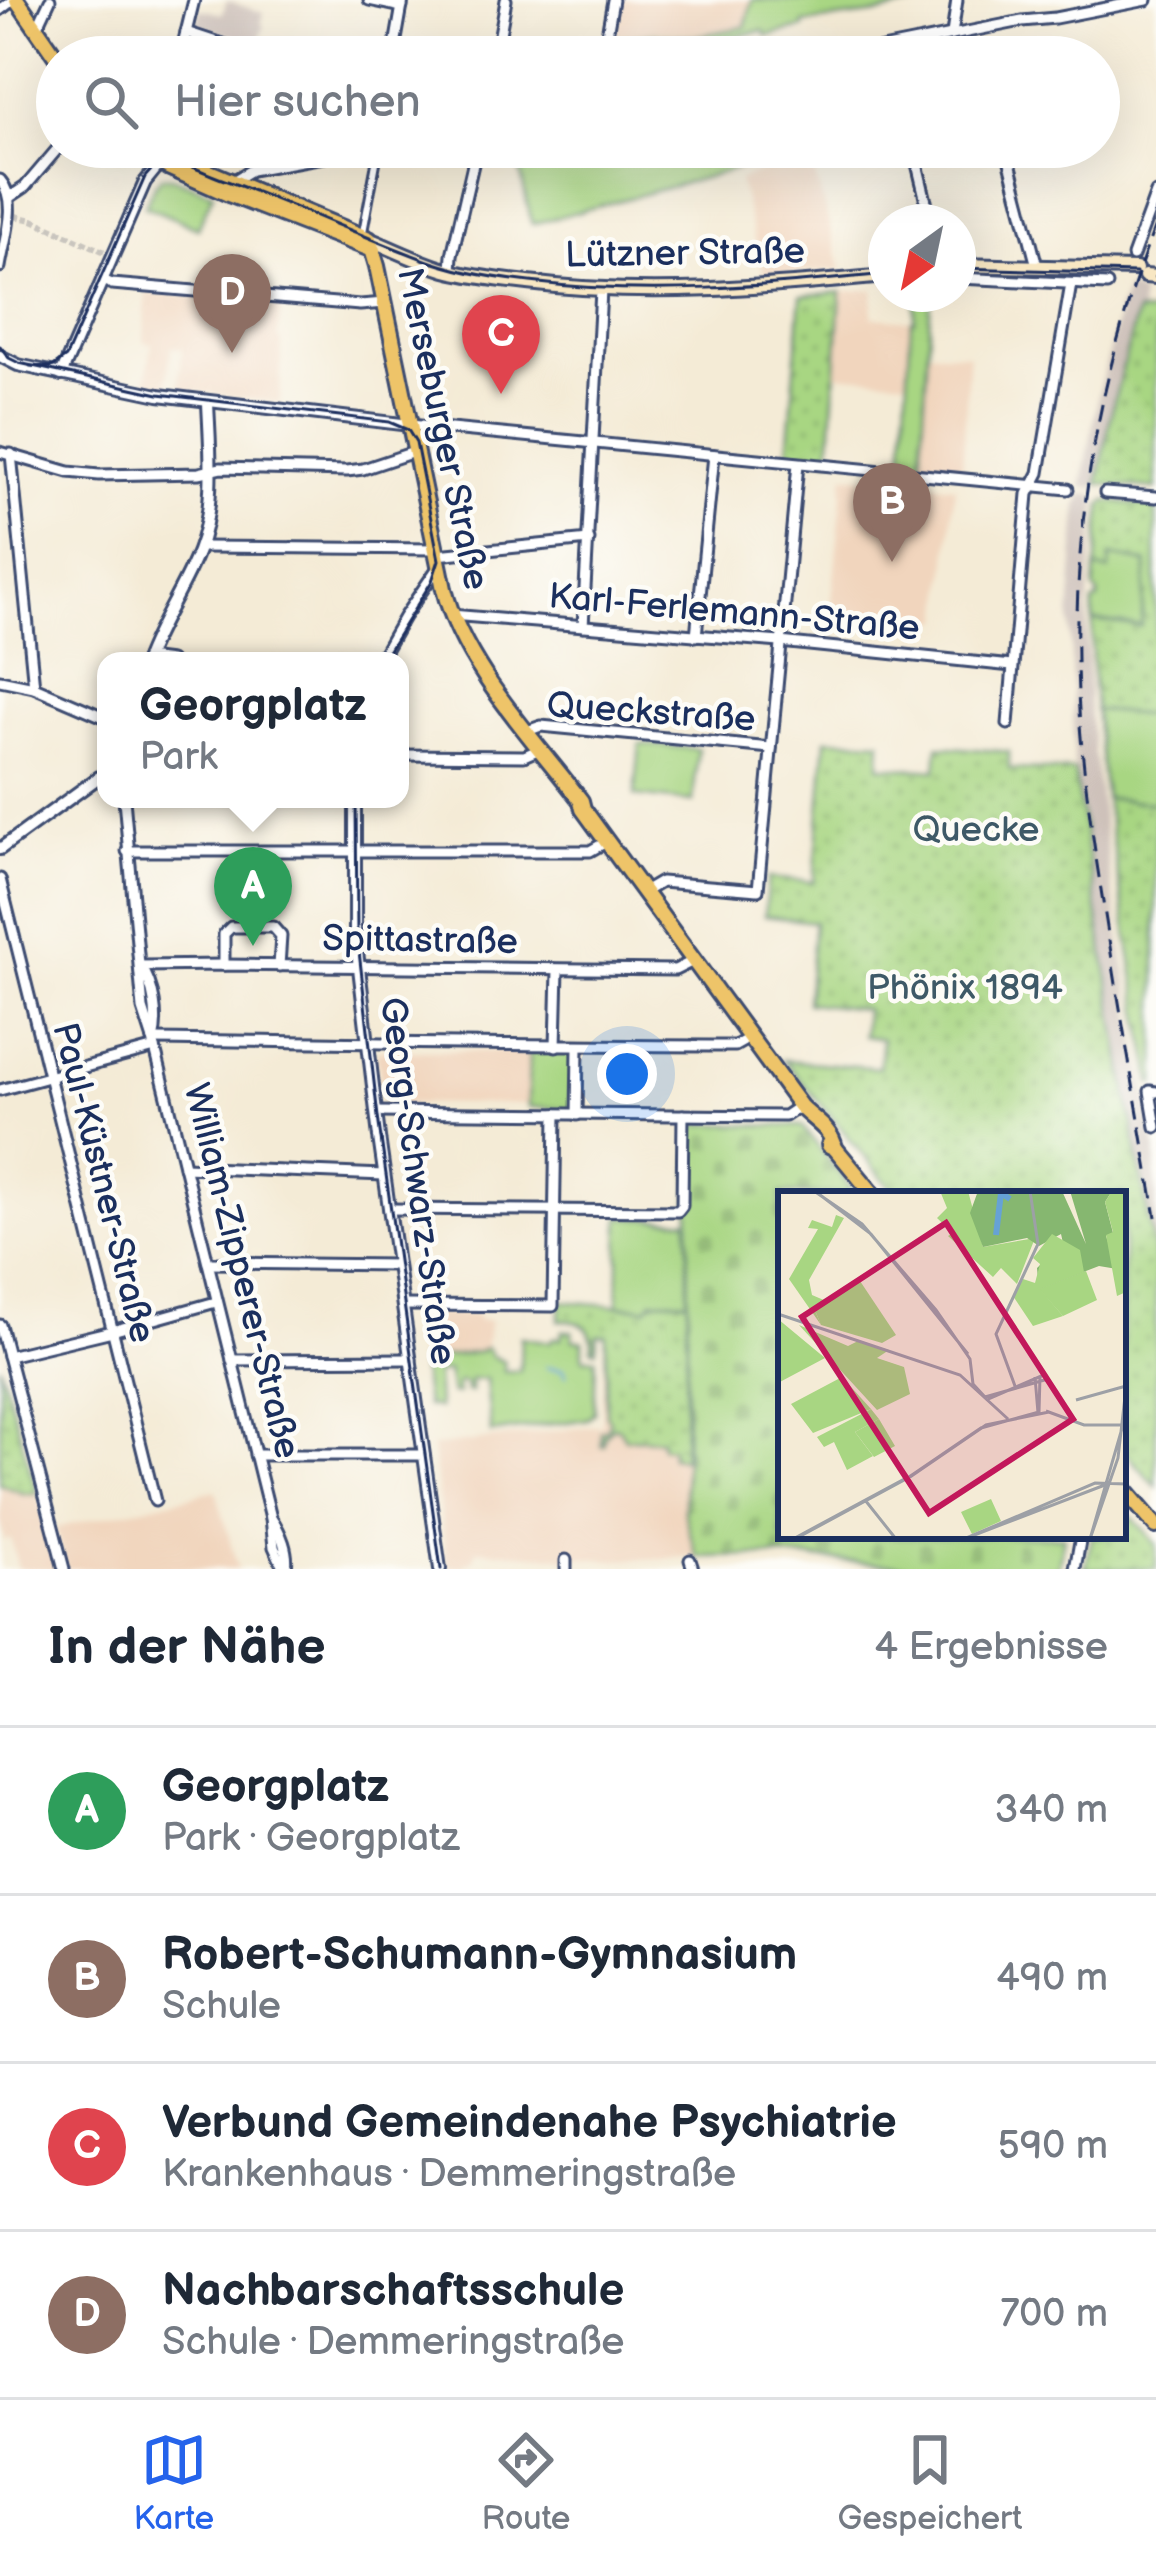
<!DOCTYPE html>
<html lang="de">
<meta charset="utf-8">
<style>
:root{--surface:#fff;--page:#f6f6f7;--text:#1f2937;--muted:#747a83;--line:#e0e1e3;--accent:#2563eb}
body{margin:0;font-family:"Balsamiq Sans",sans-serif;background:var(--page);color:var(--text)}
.compass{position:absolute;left:868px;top:204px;width:108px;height:108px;border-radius:50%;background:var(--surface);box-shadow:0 12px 48px #0002;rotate:213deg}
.you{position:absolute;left:627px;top:1074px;width:42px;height:42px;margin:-30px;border:9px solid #fff;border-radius:50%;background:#1a73e8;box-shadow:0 0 0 18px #1a73e833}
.badge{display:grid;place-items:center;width:78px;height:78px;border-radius:50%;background:var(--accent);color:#fff;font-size:39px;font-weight:700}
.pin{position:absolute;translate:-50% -99px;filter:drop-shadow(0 3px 6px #0008)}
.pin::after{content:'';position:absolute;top:63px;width:42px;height:36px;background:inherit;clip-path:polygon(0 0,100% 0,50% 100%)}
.popup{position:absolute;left:97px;top:652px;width:312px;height:156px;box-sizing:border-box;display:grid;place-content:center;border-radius:24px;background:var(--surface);filter:drop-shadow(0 3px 9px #0005);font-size:39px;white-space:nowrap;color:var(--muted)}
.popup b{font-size:45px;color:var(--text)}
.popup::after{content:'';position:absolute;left:50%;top:100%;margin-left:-24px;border:24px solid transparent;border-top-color:var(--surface)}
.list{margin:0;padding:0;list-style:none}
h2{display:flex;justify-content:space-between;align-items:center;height:156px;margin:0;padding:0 48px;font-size:51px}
h2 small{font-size:39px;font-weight:400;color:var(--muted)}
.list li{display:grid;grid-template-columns:78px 1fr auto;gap:36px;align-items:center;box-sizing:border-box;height:168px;padding:0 48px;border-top:3px solid var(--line)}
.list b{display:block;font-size:45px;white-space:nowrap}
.list p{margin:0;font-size:39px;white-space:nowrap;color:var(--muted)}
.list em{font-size:39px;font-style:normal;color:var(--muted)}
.icon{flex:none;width:66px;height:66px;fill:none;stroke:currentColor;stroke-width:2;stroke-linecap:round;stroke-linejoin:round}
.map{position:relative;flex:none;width:1156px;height:1569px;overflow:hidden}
.search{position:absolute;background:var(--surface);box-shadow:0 12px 48px #0002;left:36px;right:36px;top:36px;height:132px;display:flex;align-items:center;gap:30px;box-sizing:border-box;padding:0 42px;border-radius:66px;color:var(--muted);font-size:45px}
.sheet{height:828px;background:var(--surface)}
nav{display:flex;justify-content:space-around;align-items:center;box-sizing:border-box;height:168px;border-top:3px solid var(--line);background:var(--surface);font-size:33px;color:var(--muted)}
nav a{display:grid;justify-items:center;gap:6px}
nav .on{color:var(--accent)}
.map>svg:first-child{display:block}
.built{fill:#f1d5bd}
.industrial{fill:#cec1ba}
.grass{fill:url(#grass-dots);stroke:#628270;stroke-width:3}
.cemetery{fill:url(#cemetery-stones);stroke:#628270;stroke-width:3}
.park{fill:#a8d682;stroke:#628270;stroke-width:3}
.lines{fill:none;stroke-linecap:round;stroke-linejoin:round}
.stream{stroke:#66a2d6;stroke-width:3}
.pedestrian-tunnel{stroke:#c9c5be;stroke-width:6;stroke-dasharray:6 3;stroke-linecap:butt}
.pedestrian-casing{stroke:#3c4b70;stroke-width:12}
.minor-casing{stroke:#3c4b70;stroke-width:15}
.tertiary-casing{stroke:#3c4b70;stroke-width:16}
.secondary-casing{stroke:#3c4b70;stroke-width:18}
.primary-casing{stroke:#3c4b70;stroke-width:20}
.pedestrian{stroke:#fff;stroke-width:6}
.minor{stroke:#fff;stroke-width:9}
.tertiary{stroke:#fff;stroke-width:10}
.secondary{stroke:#f8e7c3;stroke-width:12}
.primary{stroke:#eec469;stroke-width:14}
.tram{stroke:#1b2f5e;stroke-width:3}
.rail{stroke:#1b2f5e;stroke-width:3;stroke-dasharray:18 9;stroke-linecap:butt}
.labels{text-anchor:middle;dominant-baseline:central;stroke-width:9;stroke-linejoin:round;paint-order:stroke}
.street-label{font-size:36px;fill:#1b2f5e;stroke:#fdfcf7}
.park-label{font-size:36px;fill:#3e5967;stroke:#fdfcf7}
.inset-river{fill:none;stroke:#66a2d6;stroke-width:6}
.inset-road{fill:none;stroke:#9da0a6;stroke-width:3}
.view{fill:#c2185b;fill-opacity:0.15;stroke:#c2185b;stroke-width:6}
.inset-edge{fill:none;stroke:#1b2f5e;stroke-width:6}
</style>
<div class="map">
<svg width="1156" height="1569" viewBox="0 0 1156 1569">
<defs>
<pattern id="grass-dots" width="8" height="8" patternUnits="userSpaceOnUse" patternTransform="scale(3)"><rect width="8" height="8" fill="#a8d682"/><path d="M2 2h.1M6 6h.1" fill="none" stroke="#90b873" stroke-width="1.8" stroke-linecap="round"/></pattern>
<pattern id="cemetery-stones" width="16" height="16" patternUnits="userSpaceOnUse" patternTransform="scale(3)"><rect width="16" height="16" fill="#a8d682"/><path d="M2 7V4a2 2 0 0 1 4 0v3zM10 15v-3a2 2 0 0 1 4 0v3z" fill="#90b873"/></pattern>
</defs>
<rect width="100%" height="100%" fill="#fdfcf7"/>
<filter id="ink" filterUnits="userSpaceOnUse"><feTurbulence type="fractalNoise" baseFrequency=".00833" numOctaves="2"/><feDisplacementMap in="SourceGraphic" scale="24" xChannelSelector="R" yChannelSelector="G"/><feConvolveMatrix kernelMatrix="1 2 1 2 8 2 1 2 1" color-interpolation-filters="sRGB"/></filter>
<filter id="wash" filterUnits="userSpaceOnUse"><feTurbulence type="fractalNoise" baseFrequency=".004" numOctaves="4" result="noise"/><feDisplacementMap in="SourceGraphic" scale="48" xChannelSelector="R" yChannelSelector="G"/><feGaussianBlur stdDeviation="2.7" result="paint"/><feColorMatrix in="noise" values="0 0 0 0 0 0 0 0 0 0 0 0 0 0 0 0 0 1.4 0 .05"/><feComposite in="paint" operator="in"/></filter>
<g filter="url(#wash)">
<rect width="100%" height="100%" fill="#f4ebd6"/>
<g class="built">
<polygon points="621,0 752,0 746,27 692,37 653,34 614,39"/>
<polygon points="810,158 842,269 764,275 739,181 774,166 777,171"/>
<polygon points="874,289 872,317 911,320 907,380 835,374 841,292"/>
<polygon points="146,293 281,305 278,339 282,340 280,403 179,389 182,348 171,347 166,387 146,384 152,344 144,342"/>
<polygon points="929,351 969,354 962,471 921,467"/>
<polygon points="844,475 955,486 942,621 831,610"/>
<polygon points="380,1050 525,1052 528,1054 527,1104 388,1103 383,1101 377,1054"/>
<polygon points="653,1300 688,1300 684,1513 697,1557 608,1560 575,1557 566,1560 559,1556 477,1550 474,1559 461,1567 447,1567 432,1447 601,1425 606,1311 613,1305 646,1308"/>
<polygon points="418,1314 476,1315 477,1320 490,1321 485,1348 479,1352 420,1360 416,1317"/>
<polygon points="0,1484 25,1494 37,1493 56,1569 18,1569 11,1539 4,1540 0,1522"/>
<polygon points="216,1490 238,1569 67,1569 56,1528"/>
</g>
<g class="industrial">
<polygon points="227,1 264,13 261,24 264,25 257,46 199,26 197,22 200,9 222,14"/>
<polygon points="1127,289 1141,294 1140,314 1136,314 1123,362 1095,488 1082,487 1100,386 1118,316 1117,313"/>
<polygon points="1082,494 1094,495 1097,501 1087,611 1089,713 1110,877 1156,1150 1156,1265 1074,772 1070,617 1078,505"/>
</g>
<g class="grass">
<polygon points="841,292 830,458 788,453 801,296"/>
<polygon points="1137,313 1156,314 1156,489 1098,484 1113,404"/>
<polygon points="1106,501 1156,506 1156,716 1095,710 1092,659 1093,603 1098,600 1098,593 1094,589 1102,505"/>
<polygon points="826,739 881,741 880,766 936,770 938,746 1009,752 1009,769 1074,771 1156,1265 1156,1486 1123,1449 1123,1194 896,1194 784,1060 879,1068 882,1039 863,1036 865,1009 807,1003 814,922 764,916 768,878 814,882"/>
<polygon points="1105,798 1156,803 1156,1084 1152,1084"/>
<path d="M653,1300H688L683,1458L671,1457V1448L661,1447V1439L625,1438L619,1428L613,1426L605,1436L604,1445H601V1431L606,1430L610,1421L606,1415V1334L597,1335L596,1350L592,1349C593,1324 581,1321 559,1320L562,1301L646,1308Z"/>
<polygon points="0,1365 37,1493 25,1494 0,1484"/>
<polygon points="1123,1507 1156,1544 1156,1569 1085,1569 1092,1536 1123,1536"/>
</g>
<polygon class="cemetery" points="691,1124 802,1126 856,1194 781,1194 781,1536 1064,1536 1058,1569 947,1569 778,1556 697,1557 684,1513"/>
<g class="park">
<polygon points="752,0 938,0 879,14 803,23 803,28 766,36 764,31 678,46 646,57 610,57 614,39 653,34 692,37 745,27"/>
<polygon points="614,147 799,147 722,173 532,224 519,166"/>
<polygon points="162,177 171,177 213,193 198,228 145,206 154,185"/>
<polygon points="916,294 931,294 921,467 903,466 911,321 914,320"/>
<polygon points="1111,556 1147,563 1141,626 1093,621 1093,603 1098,600 1098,594 1094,589 1096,569 1109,571"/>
<polygon points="1095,710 1156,716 1156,803 1105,798"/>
<polygon points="640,744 698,749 693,802 635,796"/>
<polygon points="529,1048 575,1049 574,1109 528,1107"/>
<polygon points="620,1217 688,1220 688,1300 653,1300 647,1308 618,1305"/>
<polygon points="562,1331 573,1331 573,1339 583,1341 583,1358 596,1358 594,1412 587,1419 491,1433 486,1379 470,1380 471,1392 466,1392 466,1384 459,1381 456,1386 458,1393 451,1394 447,1371 436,1373 438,1408 426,1406 420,1360 479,1352 486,1348 490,1352 490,1355 504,1362 504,1371 520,1371 521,1337 550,1342 553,1338 561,1338"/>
</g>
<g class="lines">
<polyline class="stream" points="547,1367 563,1369 566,1375"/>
</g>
</g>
<g filter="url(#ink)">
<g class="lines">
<polyline class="pedestrian-tunnel" points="15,216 33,220 112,255"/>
<g class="pedestrian-casing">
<polyline id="pedestrian" points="363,232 379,147"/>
</g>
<g class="minor-casing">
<g id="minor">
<polyline points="369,0 402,7"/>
<polyline points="0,10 13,0"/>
<polyline points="37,28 50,0"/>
<polyline points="186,32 262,57"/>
<polyline points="952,34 957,0"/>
<polyline points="180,57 194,0"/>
<polyline points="393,57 403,0"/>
<polyline points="496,57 506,0"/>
<polyline points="603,57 613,0"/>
<polyline points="842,57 1022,21 1055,18 1147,0"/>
<polyline points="913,147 931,222"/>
<polyline points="1006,147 1037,266"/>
<path d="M0,180C19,201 4,241 0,267"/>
<polyline points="231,182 251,170 379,147"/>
<polyline points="10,197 25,187 59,147"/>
<polyline points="1133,256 1156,193"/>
<polyline points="451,271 452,255 477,147"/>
<polyline points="958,278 1107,285"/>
<polyline points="102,280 112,284 360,305 385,303"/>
<polyline points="410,425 1068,489"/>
<polyline points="0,452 69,472 99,475 199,473 221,468 347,471 363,469 417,451"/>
<polyline points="11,454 34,687"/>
<polyline points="1105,493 1156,497"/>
<polyline points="200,547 436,549"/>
<polyline points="437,555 589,540"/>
<polyline points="451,615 780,642 1012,666"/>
<polyline points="583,626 601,290"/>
<polyline points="696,636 714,455"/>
<polyline points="146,658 170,661"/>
<polyline points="379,661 404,617 439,566"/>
<polyline points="0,680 34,687 106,718"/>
<polyline points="1008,724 1028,494 1039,473 1071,284"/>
<polyline points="527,731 541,726 771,748"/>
<polyline points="400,755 524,756 540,749"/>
<path d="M124,799L143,1009L153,1040L271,1518C281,1532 289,1552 286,1569"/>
<polyline points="127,851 590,851 606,842"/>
<polyline points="0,879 155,1501"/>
<polyline points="644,892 661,882 758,890 798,464"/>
<polyline points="224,965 224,934 231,927 273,927 281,936 279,966"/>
<polyline points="141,966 224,965 675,970 695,960"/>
<path d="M141,966C154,985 159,1018 153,1040"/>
<path d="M153,1040C347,1042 541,1046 735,1046L751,1037"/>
<polyline points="556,1046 558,970"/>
<polyline points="0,1090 155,1048"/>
<polyline points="1156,1092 1150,1091 1156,1127"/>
<polyline points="376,1112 785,1116 800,1106"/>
<polyline points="577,1115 578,1046"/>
<polyline points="184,1167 384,1175"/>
<polyline points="389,1209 678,1211 682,1206 683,1115"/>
<polyline points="208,1263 396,1265"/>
<polyline points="403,1305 553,1306 556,1114"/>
<polyline points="0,1325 64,1569"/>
<polyline points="8,1356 112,1331 216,1302"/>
<polyline points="232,1360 411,1359"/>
<polyline points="255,1455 424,1455"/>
<polyline points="271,1518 274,1547 284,1569"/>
<polyline points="690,1560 693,1569"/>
<polyline points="566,1569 566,1560"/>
<polyline points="1075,1569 1081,1536"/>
</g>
</g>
<g class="tertiary-casing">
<g id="tertiary">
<polyline points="0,356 18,365 159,395 410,425"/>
<polyline points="61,375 145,182 158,166 169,162"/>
<path d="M145,661C159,623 183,589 198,551C216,506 210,450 208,403"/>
<polyline points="355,799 355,934 379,1137 440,1569"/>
<polyline points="0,849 106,772"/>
</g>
</g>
<g class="secondary-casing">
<g id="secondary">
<path d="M369,239C395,250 419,262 446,270C472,277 501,280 528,283C648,298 766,287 886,276"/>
<polyline points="958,265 1136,269"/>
<polyline points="1145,276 1156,277"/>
</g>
</g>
<g class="primary-casing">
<g id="primary">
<polyline points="17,0 57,58"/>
<polyline points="134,147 168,167 231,195 373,250"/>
<path d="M150,147L369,239L377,266L444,589C463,666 534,739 581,801L583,809L800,1106C813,1120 831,1128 835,1148"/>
<polyline points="829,1145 835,1148 873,1194"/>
<polyline points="1123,1488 1156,1526"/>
</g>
</g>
<use href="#pedestrian" class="pedestrian"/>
<use href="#minor" class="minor"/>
<use href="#tertiary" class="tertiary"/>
<use href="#secondary" class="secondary"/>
<use href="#primary" class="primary"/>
<g class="tram">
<polyline points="958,268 1136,273"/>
<polyline points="1155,277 1156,277"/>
<polyline points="0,346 9,358 19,363 159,394 389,422 408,430 416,443 439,560 432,581 382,661"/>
<path d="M30,366L52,367L66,357L145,177C151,170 156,163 166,162C183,160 204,173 219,178C288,203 354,233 423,259C457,272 494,278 530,282C649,297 767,286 886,274"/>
<polyline points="356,799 357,934 378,1117 441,1569"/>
</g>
<path class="rail" d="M1156,223C1103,363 1074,509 1077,659C1078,747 1092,834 1106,921C1121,1019 1139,1118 1156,1217"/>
</g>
</g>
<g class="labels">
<g class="street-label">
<text transform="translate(685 254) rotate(-1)">Lützner Straße</text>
<text transform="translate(442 429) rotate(78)">Merseburger Straße</text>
<text transform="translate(734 613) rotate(5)">Karl-Ferlemann-Straße</text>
<text transform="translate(651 713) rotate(4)">Queckstraße</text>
<text transform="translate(420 941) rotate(1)">Spittastraße</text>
<text transform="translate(417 1181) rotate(82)">Georg-Schwarz-Straße</text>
<text transform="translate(103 1183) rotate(76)">Paul-Küstner-Straße</text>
<text transform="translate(241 1271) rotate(76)">William-Zipperer-Straße</text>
</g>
<g class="park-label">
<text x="976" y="830">Quecke</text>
<text x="965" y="988">Phönix 1894</text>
</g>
</g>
<g transform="translate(778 1191)">
<rect width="348" height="348" fill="#f4ebd6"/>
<path d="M162,0H190L205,56L257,47L239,93L223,77L215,86L170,45L175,42L159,27L169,17ZM58,24L66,27L31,89L34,104L48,110L36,117L43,134L11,88L40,38L30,37L34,29L54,36ZM308,80L319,109L285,125L261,98ZM0,128L47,167L0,192ZM21,134L70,155L80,150L111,159L99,167L126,176L132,203L99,219ZM64,186L93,218L35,242L13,213ZM101,228L117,255L96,266L77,241Z" fill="#a8d682"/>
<path d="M200,0H284L308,53L292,0H334L327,11L335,42L328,45L339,78L321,75L261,98L259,77L285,52L283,43L261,55L249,47L205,56L192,22Z" fill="#86b770"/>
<path d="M82,90L118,144L104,152L43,134L36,117Z" fill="#a8d682"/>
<path d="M334,0H348V101L339,105L328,44L335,41L327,11ZM274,43L302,59L306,81L262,98L285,125L255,135L235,105L245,88L257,92L262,73L255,67ZM93,218L101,228L77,241L95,265L69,279L56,251L46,256L39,246ZM213,308L223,330L194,343L183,321Z" fill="#a8d682"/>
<path class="inset-river" d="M218,44L223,2L232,8"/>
<path class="inset-road" d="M36,0L84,33L158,119L192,168L195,193L207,206L270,188M37,0L93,43L190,163M0,123L182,184L230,228M257,186L260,222M237,195L218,143L260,53L252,0M210,208L268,183M298,209L348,195M268,220L306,234H348M131,286L203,237L261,221L262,185M132,286L208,234L271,221M87,309L118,348M15,348L130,286M17,348L130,287M186,348L332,292M186,348L317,292L348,293M312,348L345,234M312,348L340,267L348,197"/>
<path class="view" d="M168,32L295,228L151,322L24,126Z"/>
<rect width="348" height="348" class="inset-edge"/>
</g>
</svg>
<svg class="compass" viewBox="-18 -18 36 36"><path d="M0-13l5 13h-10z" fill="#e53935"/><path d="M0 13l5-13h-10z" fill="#747a83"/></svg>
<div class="you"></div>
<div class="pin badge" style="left:253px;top:946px;background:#2e9e5b">A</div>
<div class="popup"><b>Georgplatz</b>Park</div>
<div class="pin badge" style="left:892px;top:562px;background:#8d6e63">B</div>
<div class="pin badge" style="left:501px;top:394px;background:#e0444e">C</div>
<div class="pin badge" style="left:232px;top:353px;background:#8d6e63">D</div>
<div class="search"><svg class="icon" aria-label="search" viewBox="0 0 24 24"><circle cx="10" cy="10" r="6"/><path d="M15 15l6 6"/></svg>Hier suchen</div>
</div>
<section class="sheet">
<h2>In der Nähe<small>4 Ergebnisse</small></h2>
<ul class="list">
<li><span class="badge" style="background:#2e9e5b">A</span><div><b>Georgplatz</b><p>Park · Georgplatz</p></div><em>340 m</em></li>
<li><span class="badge" style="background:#8d6e63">B</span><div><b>Robert-Schumann-Gymnasium</b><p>Schule</p></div><em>490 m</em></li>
<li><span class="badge" style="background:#e0444e">C</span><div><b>Verbund Gemeindenahe Psychiatrie</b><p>Krankenhaus · Demmeringstraße</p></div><em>590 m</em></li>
<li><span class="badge" style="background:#8d6e63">D</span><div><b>Nachbarschaftsschule</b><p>Schule · Demmeringstraße</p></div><em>700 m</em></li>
</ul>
</section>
<nav>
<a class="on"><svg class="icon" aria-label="map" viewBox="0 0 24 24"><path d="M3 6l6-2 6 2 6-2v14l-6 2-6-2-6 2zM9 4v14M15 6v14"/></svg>Karte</a>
<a><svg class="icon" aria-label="directions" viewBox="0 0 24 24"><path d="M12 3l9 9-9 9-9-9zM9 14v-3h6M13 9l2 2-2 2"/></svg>Route</a>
<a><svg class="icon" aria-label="saved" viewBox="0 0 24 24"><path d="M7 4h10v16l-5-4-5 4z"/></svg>Gespeichert</a>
</nav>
